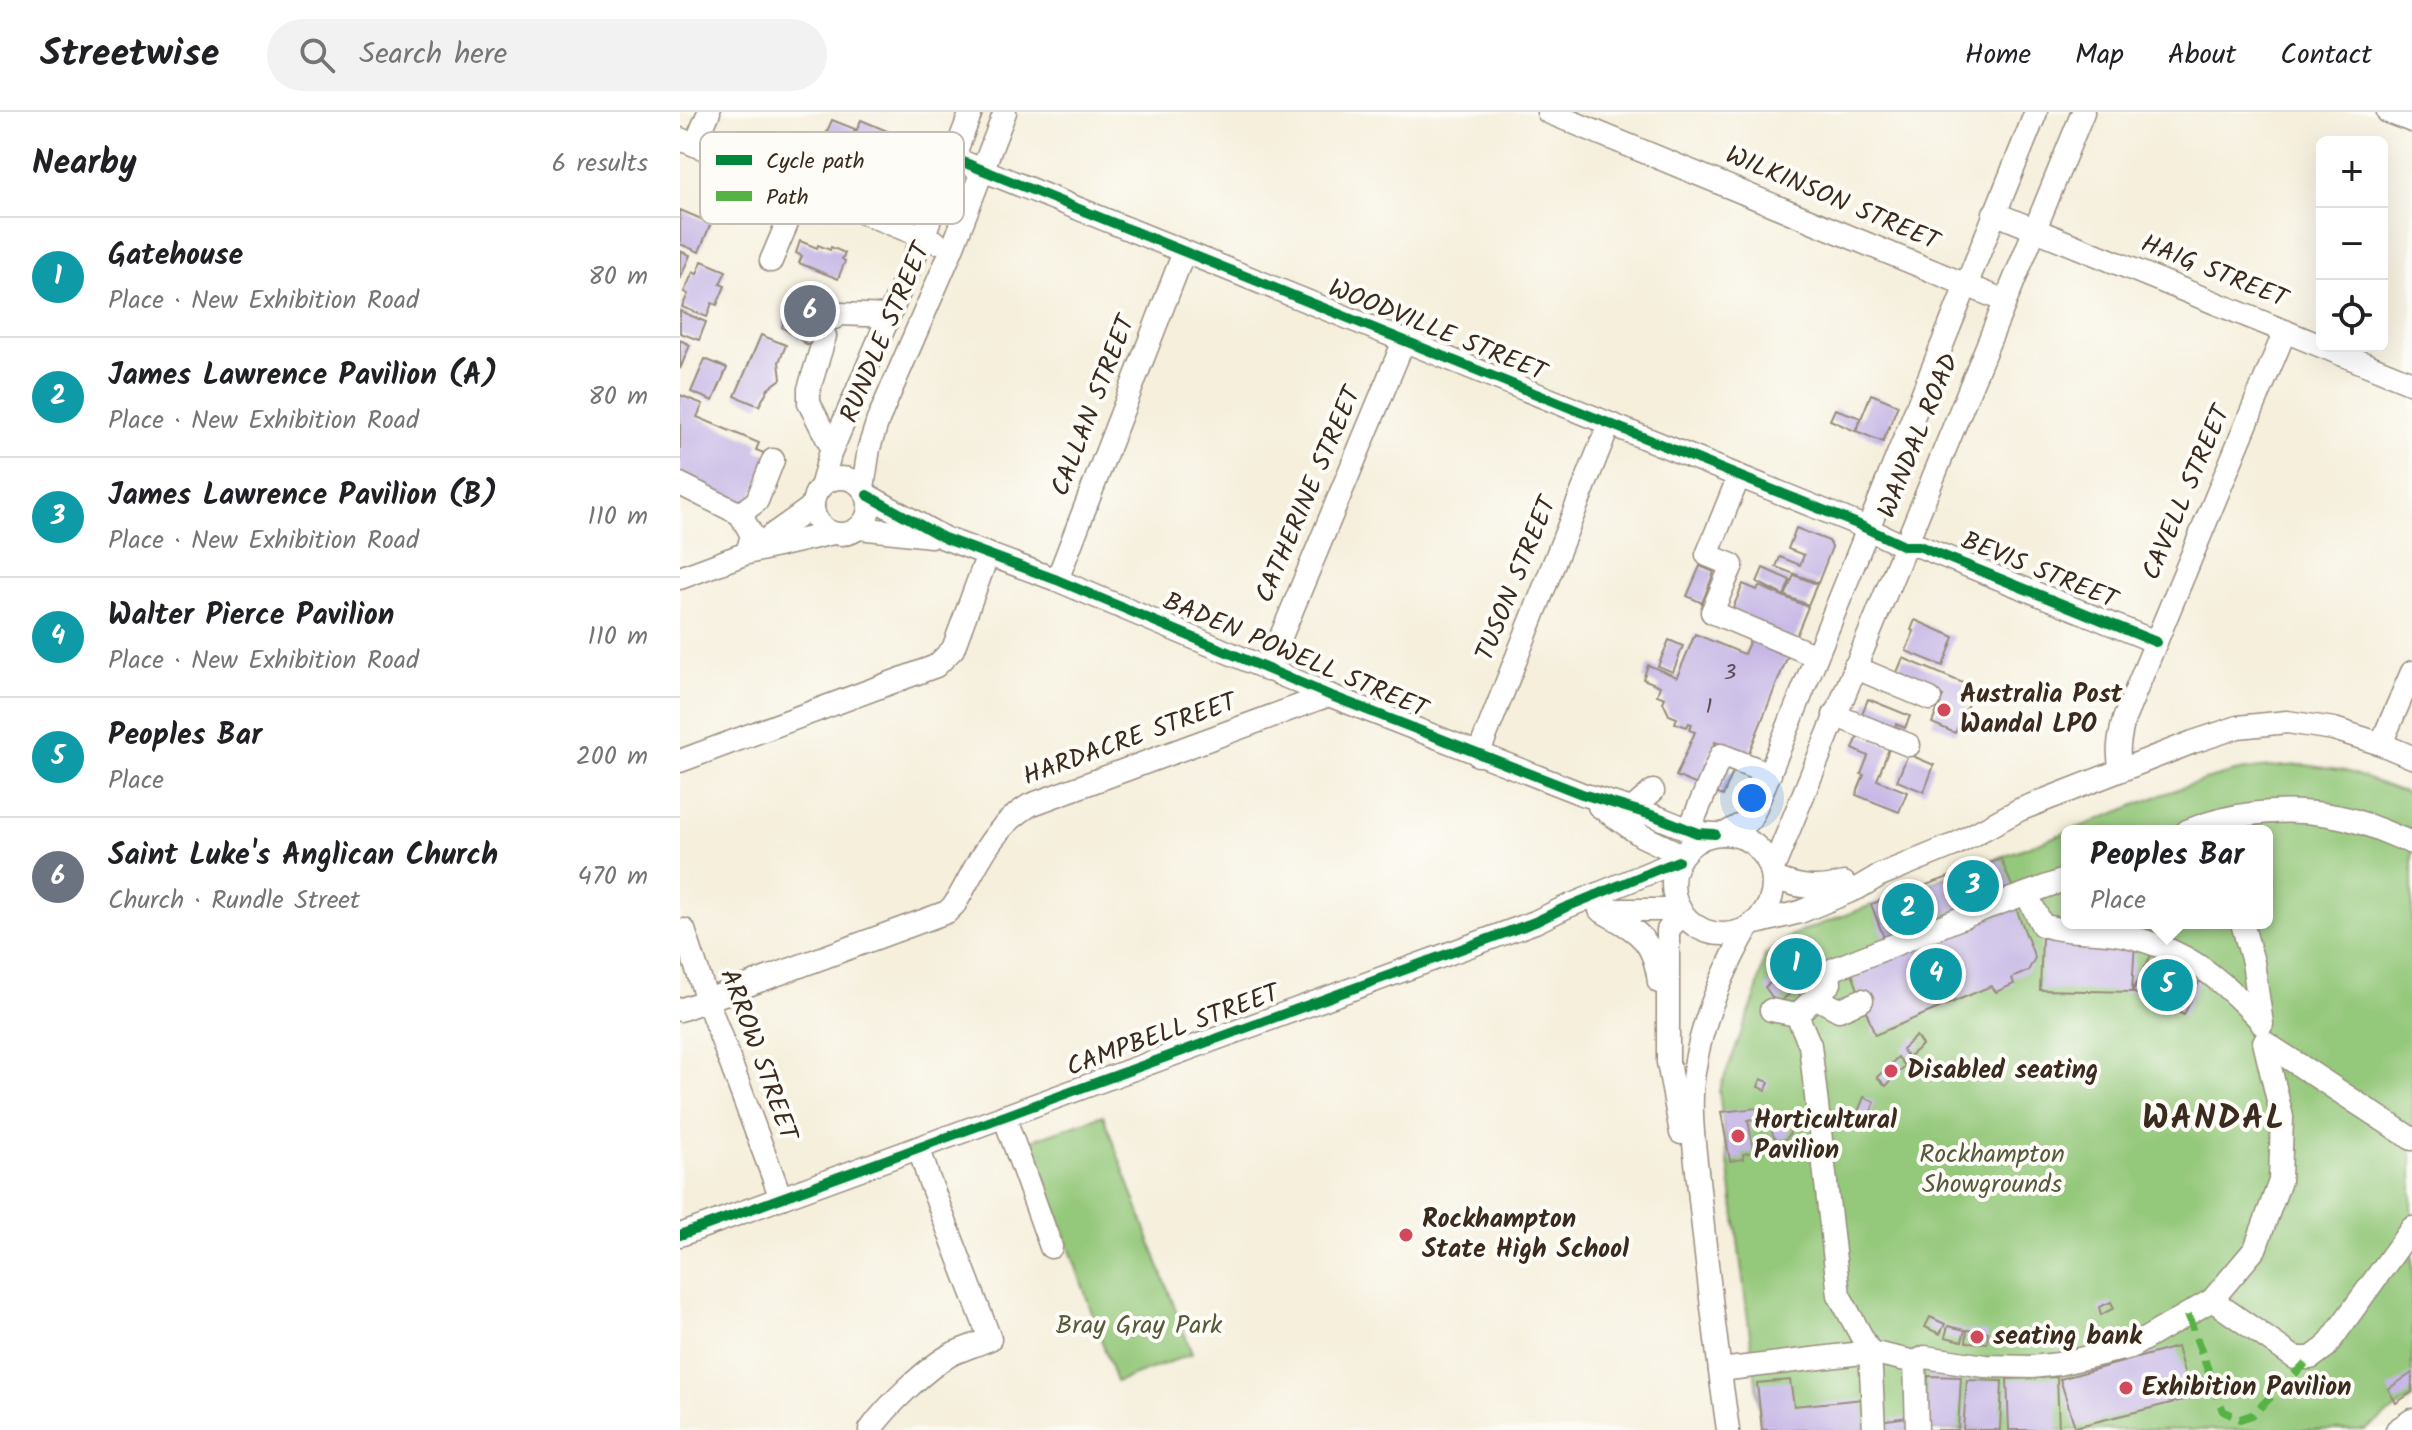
<!DOCTYPE html>
<meta charset="utf-8">
<style>
:root{--surface:#fff;--page:#f2f2f2;--text:#202124;--muted:#757577;--line:#e0e0e0;--accent:#d1495b}
body{margin:0;font-family:Kalam,sans-serif;background:var(--page);color:var(--text)}
.controls{position:absolute;right:24px;top:24px;display:grid;overflow:hidden;border-radius:12px;box-shadow:0 8px 32px #0002}
.controls button{width:72px;height:72px;display:grid;place-items:center;padding:0;border:0;border-bottom:2px solid var(--line);background:var(--surface);color:var(--text);font:40px sans-serif}
.you{position:absolute;left:1072px;top:686px;width:28px;height:28px;margin:-20px;border:6px solid #fff;border-radius:50%;background:#1a73e8;box-shadow:0 0 0 12px #1a73e833}
.badge{display:grid;place-items:center;width:52px;height:52px;border-radius:50%;background:var(--accent);color:#fff;font-size:26px;font-weight:700}
.pin{position:absolute;translate:-50% -50%;border:4px solid #fff;box-shadow:0 2px 8px #0006}
.popup{position:absolute;left:1381px;top:713px;width:212px;height:104px;box-sizing:border-box;display:grid;place-content:center;border-radius:12px;background:var(--surface);filter:drop-shadow(0 2px 6px #0005);font-size:26px;white-space:nowrap;color:var(--muted)}
.popup b{font-size:30px;color:var(--text)}
.popup::after{content:'';position:absolute;left:50%;top:100%;margin-left:-16px;border:16px solid transparent;border-top-color:var(--surface)}
.list{margin:0;padding:0;list-style:none}
h2{display:flex;justify-content:space-between;align-items:center;height:104px;margin:0;padding:0 32px;font-size:34px}
h2 small{font-size:26px;font-weight:400;color:var(--muted)}
.list li{display:grid;grid-template-columns:52px 1fr auto;gap:24px;align-items:center;box-sizing:border-box;height:120px;padding:0 32px;border-top:2px solid var(--line)}
.list b{display:block;font-size:30px;white-space:nowrap}
.list p{margin:0;font-size:26px;white-space:nowrap;color:var(--muted)}
.list em{font-size:26px;font-style:normal;color:var(--muted)}
.icon{flex:none;width:44px;height:44px;fill:none;stroke:currentColor;stroke-width:2;stroke-linecap:round;stroke-linejoin:round}
.map{position:relative;flex:none;width:1732px;height:1318px;overflow:hidden}
header{display:flex;align-items:center;gap:48px;box-sizing:border-box;height:112px;padding:0 40px;background:var(--surface);border-bottom:2px solid var(--line)}
header strong{font-size:38px}
nav{display:flex;gap:44px;margin-inline-start:auto;font-size:28px}
.search{width:560px;height:72px;background:var(--page);display:flex;align-items:center;gap:20px;box-sizing:border-box;padding:0 28px;border-radius:44px;color:var(--muted);font-size:30px}
main{display:flex}
aside{flex:1;background:var(--surface)}
.map>svg:first-child{display:block}
.green{fill:#94c87a;stroke:#68794c;stroke-width:2}
.building{fill:#c5b5e5}
.lines{fill:none;stroke-linecap:round;stroke-linejoin:round}
.minor-casing{stroke:#988c7d;stroke-width:25}
.minor{stroke:#fff;stroke-width:22}
.quiet{stroke:#57b245;stroke-width:8;stroke-dasharray:16 8;stroke-linecap:butt}
.cycleway-casing{stroke:#fdfcf7;stroke-width:15}
.cycleway{stroke:#00873e;stroke-width:10}
.poi-dot{fill:#d1495b;stroke:#fdfcf7;stroke-width:3}
.labels{text-anchor:middle;dominant-baseline:central;stroke-width:8;stroke-linejoin:round;paint-order:stroke}
.number-label{font-size:22px;fill:#5e4d50}
.street-label{font-size:26px;fill:#3b2a1e;stroke:#fdfcf7}
.poi-label{font-size:26px;font-weight:bold;fill:#3b2a1e;stroke:#fdfcf7;text-anchor:start}
.park-label{font-size:26px;fill:#56593a;stroke:#fdfcf7}
.district-label{font-size:34px;font-weight:bold;letter-spacing:2px;fill:#3b2a1e;stroke:#fdfcf7}
.key{fill:#fdfcf7;stroke:#c3bdb6;stroke-width:2}
.key-label{font-size:22px;fill:#3b2a1e}
</style>
<header>
<strong>Streetwise</strong>
<div class="search"><svg class="icon" aria-label="search" viewBox="0 0 24 24"><circle cx="10" cy="10" r="6"/><path d="M15 15l6 6"/></svg>Search here</div>
<nav><a>Home</a><a>Map</a><a>About</a><a>Contact</a></nav>
</header>
<main>
<aside>
<h2>Nearby<small>6 results</small></h2>
<ul class="list">
<li><span class="badge" style="background:#0f9aa8">1</span><div><b>Gatehouse</b><p>Place · New Exhibition Road</p></div><em>80 m</em></li>
<li><span class="badge" style="background:#0f9aa8">2</span><div><b>James Lawrence Pavilion (A)</b><p>Place · New Exhibition Road</p></div><em>80 m</em></li>
<li><span class="badge" style="background:#0f9aa8">3</span><div><b>James Lawrence Pavilion (B)</b><p>Place · New Exhibition Road</p></div><em>110 m</em></li>
<li><span class="badge" style="background:#0f9aa8">4</span><div><b>Walter Pierce Pavilion</b><p>Place · New Exhibition Road</p></div><em>110 m</em></li>
<li><span class="badge" style="background:#0f9aa8">5</span><div><b>Peoples Bar</b><p>Place</p></div><em>200 m</em></li>
<li><span class="badge" style="background:#6b7280">6</span><div><b>Saint Luke's Anglican Church</b><p>Church · Rundle Street</p></div><em>470 m</em></li>
</ul>
</aside>
<div class="map">
<svg width="1732" height="1318" viewBox="0 0 1732 1318">
<rect width="100%" height="100%" fill="#fdfcf7"/>
<filter id="ink" filterUnits="userSpaceOnUse"><feTurbulence type="fractalNoise" baseFrequency=".0125" numOctaves="2"/><feDisplacementMap in="SourceGraphic" scale="16" xChannelSelector="R" yChannelSelector="G"/><feConvolveMatrix kernelMatrix="1 2 1 2 8 2 1 2 1" color-interpolation-filters="sRGB"/></filter>
<filter id="wash" filterUnits="userSpaceOnUse"><feTurbulence type="fractalNoise" baseFrequency=".006" numOctaves="4" result="noise"/><feDisplacementMap in="SourceGraphic" scale="32" xChannelSelector="R" yChannelSelector="G"/><feGaussianBlur stdDeviation="1.8" result="paint"/><feColorMatrix in="noise" values="0 0 0 0 0 0 0 0 0 0 0 0 0 0 0 0 0 1.4 0 .05"/><feComposite in="paint" operator="in"/></filter>
<g filter="url(#wash)">
<rect width="100%" height="100%" fill="#f5efdc"/>
<g class="green">
<path d="M1624,653L1666,659L1732,683V1286L1685,1318H1082L1039,979L1075,886L1085,843L1112,823L1387,720V811H1587V719H1389C1443,699 1498,673 1555,660C1578,655 1600,654 1624,653Z"/>
<polygon points="423,1003 512,1242 436,1270 352,1028"/>
</g>
<g id="blocks">
<g class="building">
<polygon points="152,8 175,17 152,71 129,61"/>
<polygon points="181,8 231,29 218,60 168,38"/>
<polygon points="168,45 215,64 214,67 216,68 209,85 212,87 209,95 198,90 199,87 169,75 167,78 156,73"/>
<polygon points="0,98 31,111 19,140 0,132"/>
<polygon points="120,129 137,136 138,133 150,138 151,135 165,141 162,147 165,149 158,167 119,151 122,144 116,141"/>
<polygon points="0,139 10,143 0,167"/>
<polygon points="22,149 46,159 40,172 45,174 37,193 32,191 27,205 2,195 8,182 4,180 13,160 17,162"/>
<polygon points="126,175 154,192 154,220 128,233 102,215 108,192"/>
<polygon points="0,199 26,210 19,228 0,221"/>
<polygon points="81,223 106,233 99,250 101,267 88,277 79,294 55,284"/>
<polygon points="0,228 10,233 0,257"/>
<polygon points="25,247 47,256 33,289 11,280"/>
<polygon points="1191,282 1218,293 1203,330 1176,319"/>
<polygon points="0,283 23,292 17,305 79,331 76,338 89,343 68,394 0,365"/>
<polygon points="1155,297 1181,306 1175,319 1150,308"/>
<polygon points="1116,416 1149,429 1152,435 1138,471 1096,455 1100,445 1120,453 1124,443 1108,437"/>
<polygon points="1020,454 1034,460 1022,491 1007,484"/>
<polygon points="1083,456 1110,468 1104,484 1077,470"/>
<polygon points="1114,463 1137,472 1128,493 1105,484"/>
<polygon points="1063,472 1077,478 1079,474 1128,495 1114,529 1050,503"/>
<polygon points="1235,508 1274,525 1263,554 1226,539 1234,519 1231,518"/>
<polygon points="1073,521 1109,541 1068,643 1035,630 1027,649 1053,660 1043,684 996,664 1015,620 1009,618 1012,612 1009,611 1007,615 995,611 997,606 989,603 983,590 985,586 977,583 980,574 963,567 968,553 997,565 1015,522 1064,542"/>
<polygon points="989,528 1003,534 993,560 978,554"/>
<polygon points="1223,546 1295,576 1275,621 1252,611 1263,584 1215,565"/>
<polygon points="1188,587 1230,604 1225,616 1216,612 1211,622 1179,609"/>
<polygon points="1179,622 1210,634 1197,668 1227,680 1219,700 1176,683 1184,663 1181,662 1188,644 1173,637"/>
<polygon points="1228,642 1254,653 1244,680 1217,669"/>
<polygon points="1321,747 1333,776 1204,826 1191,792"/>
<polygon points="1336,796 1355,846 1348,859 1332,866 1334,872 1316,880 1311,874 1195,923 1171,859"/>
<polygon points="1362,825 1455,830 1452,880 1360,878"/>
<polygon points="1115,827 1146,868 1123,886 1116,877 1097,892 1085,875 1104,860 1093,844"/>
<polygon points="1471,843 1521,866 1504,903 1452,880"/>
<polygon points="1236,924 1242,933 1228,945 1222,937"/>
<polygon points="1218,945 1225,954 1206,974 1197,965"/>
<polygon points="1081,967 1089,970 1086,978 1078,975"/>
<polygon points="1184,985 1195,990 1188,1006 1177,1002"/>
<polygon points="1077,996 1078,1006 1068,1008 1074,1040 1063,1042 1063,1047 1050,1049 1041,1000"/>
<circle cx="1101" cy="1019" r="9"/>
<polygon points="1431,1190 1434,1196 1421,1203 1419,1195"/>
<polygon points="1250,1205 1265,1212 1260,1222 1245,1215"/>
<polygon points="1268,1214 1285,1218 1282,1229 1265,1225"/>
<polygon points="1287,1218 1308,1220 1307,1231 1286,1230"/>
<polygon points="1497,1235 1511,1286 1395,1315 1380,1267"/>
<polygon points="1732,1261 1732,1280 1716,1291 1708,1277"/>
<polygon points="1248,1264 1281,1265 1278,1318 1244,1318"/>
<polygon points="1377,1265 1379,1318 1329,1318 1327,1267"/>
<polygon points="1110,1268 1114,1294 1183,1287 1186,1318 1082,1318 1077,1271"/>
<polygon points="1287,1268 1322,1269 1320,1318 1283,1318"/>
<polygon points="1228,1305 1230,1318 1200,1318 1199,1309"/>
</g>
</g>
</g>
<g filter="url(#ink)">
<use href="#blocks" fill-opacity="0" stroke="#988c7d" stroke-width="2"/>
<g class="lines">
<g class="minor-casing">
<g id="minor">
<polyline points="868,0 1325,189"/>
<polyline points="1708,0 1732,9"/>
<polyline points="0,27 256,130"/>
<polyline points="15,33 29,0"/>
<polyline points="273,46 1175,411 1224,434 1239,434 1476,530"/>
<polyline points="1314,101 1732,271"/>
<polyline points="91,149 122,76"/>
<polyline points="154,206 160,202 209,204"/>
<polyline points="145,224 129,277 129,291 152,336"/>
<polyline points="1059,364 1027,443 1052,453 1032,500 1136,544"/>
<circle cx="161" cy="394" r="28"/>
<polyline points="0,372 60,402 72,423 67,441"/>
<polyline points="142,372 150,342 243,125 291,0"/>
<polyline points="183,376 189,336 198,308 272,137 325,0"/>
<polyline points="187,383 264,426 377,468 649,583 902,682 975,704 1017,721 1035,722"/>
<polyline points="60,402 77,389 93,348"/>
<polyline points="179,416 251,424"/>
<polyline points="74,436 133,394"/>
<polyline points="0,466 67,441 153,421"/>
<polyline points="377,468 504,140"/>
<polyline points="1174,555 1250,587"/>
<polyline points="587,558 724,229"/>
<polyline points="1154,603 1229,633"/>
<polyline points="1701,632 1732,560"/>
<polyline points="798,643 929,312"/>
<polyline points="0,649 256,554 273,537 308,442"/>
<path d="M1441,657C1436,640 1440,624 1444,607L1605,219"/>
<polyline points="919,694 962,724 1002,743"/>
<polyline points="952,697 973,679"/>
<polyline points="1009,718 1041,643 1090,662"/>
<path d="M1507,719C1550,701 1602,695 1649,703C1678,707 1705,720 1732,731"/>
<circle cx="1043" cy="772" r="50"/>
<polyline points="1044,722 1071,707 1356,0"/>
<polyline points="1092,759 1403,0"/>
<path d="M1093,765C1118,776 1137,778 1164,771"/>
<path d="M1347,783L1362,813C1390,822 1419,817 1447,824C1508,839 1539,865 1581,909"/>
<path d="M920,798C957,820 973,824 979,870"/>
<polyline points="923,798 1000,798"/>
<polyline points="1076,811 1120,800 1178,776 1200,763 1274,733 1339,698 1513,630 1558,615 1607,610 1654,617 1701,632 1732,645"/>
<polyline points="1562,811 1573,850 1582,912"/>
<polyline points="4,818 27,888 101,1086"/>
<polyline points="1135,885 1159,898 1182,888"/>
<path d="M0,898L267,800L275,792C298,753 309,718 350,693L649,583"/>
<polyline points="1091,898 1117,903 1150,871 1149,859 1306,796 1387,767"/>
<polyline points="324,1004 371,1135"/>
<polyline points="1001,1021 988,950 988,818 1002,802"/>
<polyline points="0,1123 855,810 884,796 998,749"/>
<polyline points="1532,1188 1615,1246 1631,1246 1646,1235 1732,1116"/>
<polyline points="1235,1250 1245,1245 1305,1254 1352,1255 1378,1252 1451,1235 1532,1188 1575,1137 1600,1069 1602,1005 1584,930 1732,1027"/>
<polyline points="1040,1258 1190,1240 1159,1183 1130,933 1117,903"/>
<path d="M190,1318C207,1294 248,1254 274,1241C286,1236 298,1232 310,1227L248,1065L239,1036"/>
<path d="M1048,1318C1037,1241 1028,1164 1020,1087C1016,1043 1007,998 1015,954C1023,905 1043,860 1067,817"/>
<polyline points="1194,1318 1190,1240 1235,1250 1237,1318"/>
<polyline points="1717,1318 1732,1308"/>
</g>
</g>
<use href="#minor" class="minor"/>
<polyline class="quiet" points="1508,1203 1543,1299 1560,1307 1572,1303 1631,1246"/>
<g class="cycleway-casing">
<g id="cycleway">
<polyline points="273,46 1175,411 1224,434 1239,434 1476,530"/>
<polyline points="187,383 264,426 377,468 649,583 902,682 975,704 1017,721 1035,722"/>
<polyline points="0,1123 855,810 884,796 998,749"/>
</g>
</g>
<use href="#cycleway" class="cycleway"/>
</g>
</g>
<g class="poi-dot">
<circle cx="1264" cy="598" r="8"/>
<circle cx="1211" cy="959" r="8"/>
<circle cx="1058" cy="1024" r="8"/>
<circle cx="726" cy="1123" r="8"/>
<circle cx="1297" cy="1225" r="8"/>
<circle cx="1446" cy="1276" r="8"/>
</g>
<g class="labels">
<g class="number-label">
<text x="1050" y="561">3</text>
<text x="1029" y="595">1</text>
</g>
<g class="street-label">
<text transform="translate(1152 87) rotate(23)">WILKINSON STREET</text>
<text transform="translate(1534 160) rotate(22)">HAIG STREET</text>
<text transform="translate(757 219) rotate(22)">WOODVILLE STREET</text>
<text transform="translate(206 221) rotate(-67)">RUNDLE STREET</text>
<text transform="translate(414 294) rotate(-69)">CALLAN STREET</text>
<text transform="translate(1239 324) rotate(-68)">WANDAL ROAD</text>
<text transform="translate(1507 381) rotate(-67)">CAVELL STREET</text>
<text transform="translate(629 383) rotate(-67)">CATHERINE STREET</text>
<text transform="translate(1359 459) rotate(22)">BEVIS STREET</text>
<text transform="translate(837 467) rotate(-68)">TUSON STREET</text>
<text transform="translate(615 544) rotate(23)">BADEN POWELL STREET</text>
<text transform="translate(450 628) rotate(-20)">HARDACRE STREET</text>
<text transform="translate(493 919) rotate(-20)">CAMPBELL STREET</text>
<text transform="translate(78 943) rotate(70)">ARROW STREET</text>
</g>
<g class="poi-label">
<text x="1280" y="583">Australia Post<tspan x="1280" dy="30">Wandal LPO</tspan></text>
<text x="1227" y="959">Disabled seating</text>
<text x="1074" y="1009">Horticultural<tspan x="1074" dy="30">Pavilion</tspan></text>
<text x="742" y="1108">Rockhampton<tspan x="742" dy="30">State High School</tspan></text>
<text x="1313" y="1225">seating bank</text>
<text x="1462" y="1276">Exhibition Pavilion</text>
</g>
<g class="park-label">
<text x="1312" y="1043">Rockhampton<tspan x="1312" dy="30">Showgrounds</tspan></text>
<text x="459" y="1214">Bray Gray Park</text>
</g>
<g class="district-label">
<text x="1534" y="1007">WANDAL</text>
</g>
</g>
<rect x="20" y="20" width="264" height="92" rx="12" class="key"/>
<rect x="36" y="43" width="36" height="10" fill="#00873e"/>
<rect x="36" y="79" width="36" height="10" fill="#57b245"/>
<g class="key-label">
<text x="86" y="56">Cycle path</text>
<text x="86" y="92">Path</text>
</g>
</svg>
<div class="controls">
<button>+</button>
<button>−</button>
<button><svg class="icon" aria-label="locate" viewBox="0 0 24 24"><circle cx="12" cy="12" r="6"/><path d="M12 2v4M12 18v4M2 12h4M18 12h4"/></svg></button>
</div>
<div class="you"></div>
<div class="pin badge" style="left:1116px;top:852px;background:#0f9aa8">1</div>
<div class="pin badge" style="left:1228px;top:797px;background:#0f9aa8">2</div>
<div class="pin badge" style="left:1293px;top:774px;background:#0f9aa8">3</div>
<div class="pin badge" style="left:1256px;top:862px;background:#0f9aa8">4</div>
<div class="pin badge" style="left:1487px;top:873px;background:#0f9aa8">5</div>
<div class="popup"><b>Peoples Bar</b>Place</div>
<div class="pin badge" style="left:130px;top:199px;background:#6b7280">6</div>
</div>
</main>
